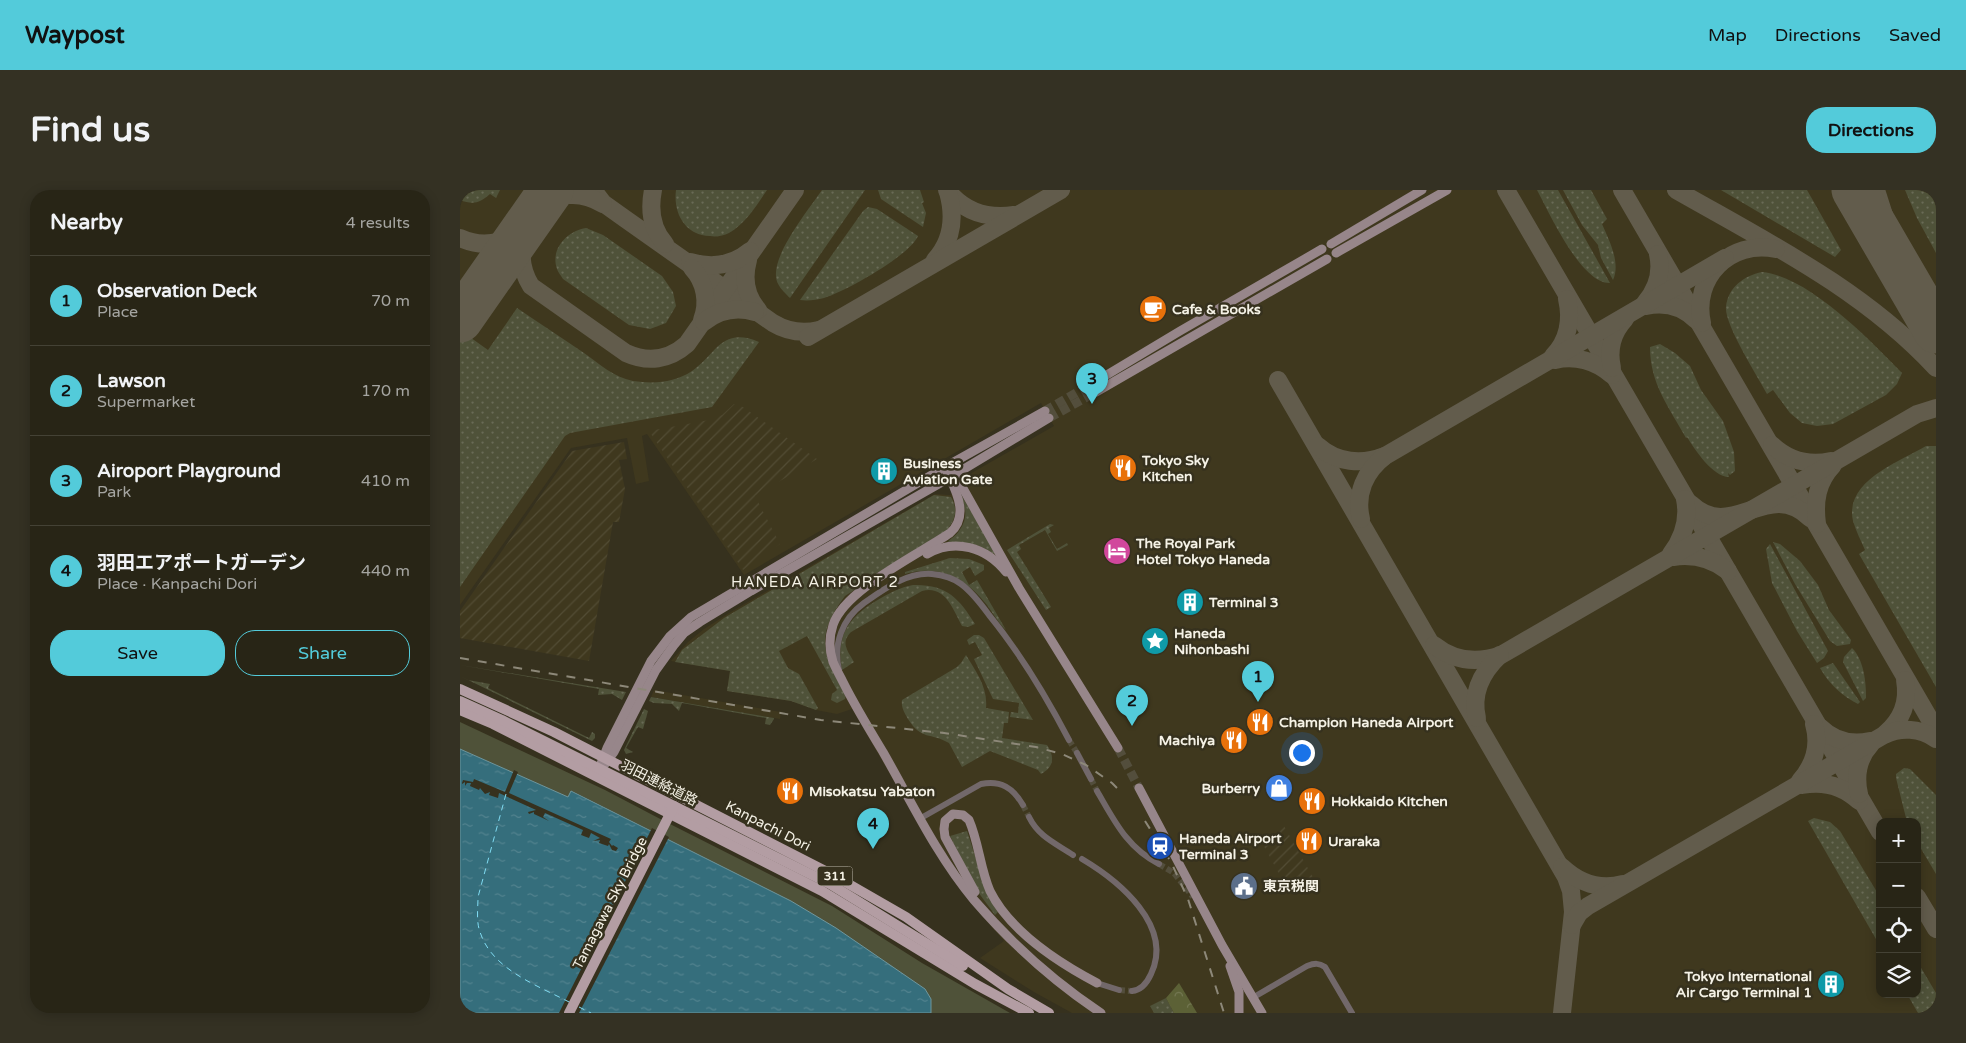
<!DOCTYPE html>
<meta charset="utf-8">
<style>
:root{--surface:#282516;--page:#343123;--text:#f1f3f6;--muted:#a5a5a1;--line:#444235;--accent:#53cbda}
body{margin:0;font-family:"Varela Round","Noto Sans JP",sans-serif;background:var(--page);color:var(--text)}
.controls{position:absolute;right:15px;bottom:15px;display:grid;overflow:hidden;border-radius:10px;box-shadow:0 2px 12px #0003}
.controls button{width:45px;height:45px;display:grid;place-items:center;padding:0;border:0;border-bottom:1px solid var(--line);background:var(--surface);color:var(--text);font:25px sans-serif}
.you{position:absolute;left:841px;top:562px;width:18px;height:18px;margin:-12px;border:4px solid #fff;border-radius:50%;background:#1a73e8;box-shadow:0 0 0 8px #1a73e833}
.badge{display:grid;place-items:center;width:32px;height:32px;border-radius:50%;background:var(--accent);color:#111;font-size:16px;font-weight:700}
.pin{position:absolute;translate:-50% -41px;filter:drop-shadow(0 1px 2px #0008)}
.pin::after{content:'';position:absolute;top:26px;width:18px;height:15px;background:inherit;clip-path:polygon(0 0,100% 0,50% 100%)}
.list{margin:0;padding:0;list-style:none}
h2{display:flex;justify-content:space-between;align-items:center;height:65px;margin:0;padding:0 20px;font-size:21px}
h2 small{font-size:16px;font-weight:400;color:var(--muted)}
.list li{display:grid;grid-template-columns:32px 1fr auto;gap:15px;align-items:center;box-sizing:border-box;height:90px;padding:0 20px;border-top:1px solid var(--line)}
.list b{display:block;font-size:19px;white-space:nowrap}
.list p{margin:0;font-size:16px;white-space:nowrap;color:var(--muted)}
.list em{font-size:16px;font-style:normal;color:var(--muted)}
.actions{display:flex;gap:10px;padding:15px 20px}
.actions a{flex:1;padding:11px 0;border:1px solid var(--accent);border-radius:20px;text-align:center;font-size:18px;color:var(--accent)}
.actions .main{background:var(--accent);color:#111}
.icon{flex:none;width:28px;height:28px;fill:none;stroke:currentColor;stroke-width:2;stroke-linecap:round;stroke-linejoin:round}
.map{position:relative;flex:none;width:1476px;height:823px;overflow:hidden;border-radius:20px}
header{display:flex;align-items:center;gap:30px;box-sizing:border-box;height:70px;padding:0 25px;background:var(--accent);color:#111}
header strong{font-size:24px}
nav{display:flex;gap:28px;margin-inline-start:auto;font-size:18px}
.intro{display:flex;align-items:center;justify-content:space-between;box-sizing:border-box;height:120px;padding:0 30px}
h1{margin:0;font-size:35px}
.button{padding:12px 22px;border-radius:20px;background:var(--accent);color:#111;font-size:18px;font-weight:700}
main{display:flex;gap:30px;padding:0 30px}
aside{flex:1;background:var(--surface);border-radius:20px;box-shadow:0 2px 12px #0003}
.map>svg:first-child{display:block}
.built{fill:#3f381e;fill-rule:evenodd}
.industrial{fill:url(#industrial-furrows)}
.grass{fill:url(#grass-dots)}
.forest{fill:url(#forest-crowns)}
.park{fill:#4f5239}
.water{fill:url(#water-ripples);stroke:#6f969c}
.pier{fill:#36311e}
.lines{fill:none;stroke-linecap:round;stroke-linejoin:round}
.ferry{stroke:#80dcf3;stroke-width:1;stroke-dasharray:6 5;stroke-linecap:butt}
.taxiway{stroke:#625c4c;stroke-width:18}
.runway{stroke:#625c4c;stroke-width:45}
.street-tunnel{stroke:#534e3c;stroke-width:6;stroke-dasharray:6 3;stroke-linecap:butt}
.secondary-tunnel{stroke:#534e3c;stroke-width:9;stroke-dasharray:9 4.5;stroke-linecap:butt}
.street{stroke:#72686a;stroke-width:6}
.secondary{stroke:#97868a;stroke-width:9}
.primary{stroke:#b39da3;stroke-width:10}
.rail{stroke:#8d8879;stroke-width:2;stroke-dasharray:9 9;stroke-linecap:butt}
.primary-bridge{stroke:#b39da3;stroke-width:10}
.labels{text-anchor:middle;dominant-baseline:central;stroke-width:5;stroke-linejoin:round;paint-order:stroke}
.shield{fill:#36311e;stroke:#bcb8aa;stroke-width:1}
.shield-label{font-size:12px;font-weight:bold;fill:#f5f2e6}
.poi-label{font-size:14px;font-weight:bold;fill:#f5f2e6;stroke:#36311e;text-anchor:start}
.street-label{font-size:14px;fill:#f5f2e6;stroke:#36311e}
.neighbourhood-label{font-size:15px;letter-spacing:1px;fill:#f5f2e6;stroke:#36311e}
</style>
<header>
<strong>Waypost</strong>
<nav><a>Map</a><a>Directions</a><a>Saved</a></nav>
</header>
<div class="intro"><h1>Find us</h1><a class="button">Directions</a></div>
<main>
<aside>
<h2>Nearby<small>4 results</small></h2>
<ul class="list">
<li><span class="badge">1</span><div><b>Observation Deck</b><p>Place</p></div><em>70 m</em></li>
<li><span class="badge">2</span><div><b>Lawson</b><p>Supermarket</p></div><em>170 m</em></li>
<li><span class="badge">3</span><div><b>Airoport Playground</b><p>Park</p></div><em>410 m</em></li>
<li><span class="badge">4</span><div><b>羽田エアポートガーデン</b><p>Place · Kanpachi Dori</p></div><em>440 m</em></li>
</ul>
<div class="actions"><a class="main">Save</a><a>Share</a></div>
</aside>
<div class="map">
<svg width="1476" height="823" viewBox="0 0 1476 823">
<defs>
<pattern id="industrial-furrows" width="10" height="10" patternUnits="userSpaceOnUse" patternTransform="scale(1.25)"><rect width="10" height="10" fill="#3f381e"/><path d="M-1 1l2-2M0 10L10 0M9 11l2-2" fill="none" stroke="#524c34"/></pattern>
<pattern id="grass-dots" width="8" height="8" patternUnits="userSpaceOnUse" patternTransform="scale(1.25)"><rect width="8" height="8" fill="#4f5239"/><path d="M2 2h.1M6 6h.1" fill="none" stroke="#696b56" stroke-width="1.8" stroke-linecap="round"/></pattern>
<pattern id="forest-crowns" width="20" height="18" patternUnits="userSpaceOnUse" patternTransform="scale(1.25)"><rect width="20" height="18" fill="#5c6136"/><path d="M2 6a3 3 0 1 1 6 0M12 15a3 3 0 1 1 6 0" fill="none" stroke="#747853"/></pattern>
<pattern id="water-ripples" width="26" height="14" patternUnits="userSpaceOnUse" patternTransform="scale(1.25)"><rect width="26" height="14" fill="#356e7c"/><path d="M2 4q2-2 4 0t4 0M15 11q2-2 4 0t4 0" fill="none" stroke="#53838f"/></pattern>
</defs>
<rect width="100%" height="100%" fill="#36311e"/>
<g class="built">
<path d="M0,0H1476V823H612L574,802L520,768L544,751L509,711L477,665L392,519L377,524L356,520L331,511L267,501L270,481L211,471L228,452L244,439L269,423L475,304L490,305L507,292L508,285L594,236L581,213L284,385L187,244L182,246L189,291L176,294L167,248L111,258L0,415ZM1420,632H1457V804H1420Z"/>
<polygon points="194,500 321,522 320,529 191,507"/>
</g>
<g class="industrial">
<polygon points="274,214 283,217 357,269 295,306 320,354 283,380 189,241 249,230 262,225"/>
<polygon points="164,252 167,269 159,270 165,299 159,332 153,332 129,471 0,448 0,421 112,261"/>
<polygon points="824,636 854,689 829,702 800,649"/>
</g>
<g class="grass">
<path d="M0,0H40L36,8L30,4C20,13 13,15 0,10Z"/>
<path d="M216,0H307C296,16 286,33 269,43C263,46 256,47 250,46C225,45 213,23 216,0Z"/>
<path d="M362,0H405L330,108C324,102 316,95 316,86C314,62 349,19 362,0Z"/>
<polygon points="418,0 460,0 464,12 462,13 466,23 463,37 421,9"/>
<path d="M1077,0H1098L1150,93C1121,94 1089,22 1077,0Z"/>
<path d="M1103,0H1131L1147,29L1142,34C1149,50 1161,73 1153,90L1141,68L1138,55L1122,35Z"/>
<polygon points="1261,0 1347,0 1381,60 1375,67"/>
<polygon points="1445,0 1476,0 1476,63 1457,28"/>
<path d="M408,17L417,19L458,46C449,66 386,101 364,108C356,110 348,111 340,110L403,21Z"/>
<path d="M126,38L143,45L202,86L213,102L216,116L206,133L190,139L169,135L103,89C101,86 98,82 97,79C90,59 107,41 126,38Z"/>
<path d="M1302,82C1348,86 1410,150 1442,183L1437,194L1426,205L1373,234L1357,236L1342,233L1330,223L1313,200L1307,204C1298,187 1264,134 1266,117C1268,97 1284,86 1302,82Z"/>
<path d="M57,118C79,133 102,148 124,163C140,174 153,187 173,191C194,194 214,193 232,181C256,165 261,136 299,152L252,217L110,243L105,246L0,397V140L28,160Z"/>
<path d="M1200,154L1215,163L1230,176L1241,200L1263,231L1274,262L1275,281L1270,285L1268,283L1269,287C1253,287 1235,260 1227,247L1226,248C1209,217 1190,194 1190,157Z"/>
<path d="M1466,256H1476V497L1399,364L1405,360C1401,351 1396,341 1393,331C1384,291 1439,272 1466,256Z"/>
<path d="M497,298L538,366L517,355L488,352C491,348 496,346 499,341C510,327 505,312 497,298Z"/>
<path d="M474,305L491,307C498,319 496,329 487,340L385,406C354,446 363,466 386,505L385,509L377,513L371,510L372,504L377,500L347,446L319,461L328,478L339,484L358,518L356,520L331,511L267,501L270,481L215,472L222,460L264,428Z"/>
<polygon points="590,334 594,335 589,338 591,342 588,344 597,359 607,353 608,355 597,361 585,340 559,355 561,359 557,362 591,417 586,420 547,360"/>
<polygon points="1313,352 1320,354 1340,371 1358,395 1369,420 1391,450 1390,454 1377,456 1370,451 1335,394"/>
<polygon points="1310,354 1368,461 1364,468 1357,473 1337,441 1312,393 1306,359"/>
<path d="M490,368L509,369L524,375V380L515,386L510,377L502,382L509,395L517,390L546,440C539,434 533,423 527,415C506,388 479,374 445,384V382Z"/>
<path d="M453,395C486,394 499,408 515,434L508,437L502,436C493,419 485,395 462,401L391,442C380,453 388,461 394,472L382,480C375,443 391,425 421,408C432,402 441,397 453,395Z"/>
<polygon points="514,445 519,445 524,448 573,530 550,527 551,522 558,523 559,513 533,509 514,469 522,465 515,452 509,455 507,450"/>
<path d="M1392,458C1404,470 1406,492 1406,508L1403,511L1383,472L1384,467Z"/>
<path d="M506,465C516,482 528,497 526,518L549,522L548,533H544L542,548L587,555C595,567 594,577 581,584L578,580L530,561L502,577L489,553C470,542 462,551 448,529C444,522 441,517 442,510L497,477L501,473Z"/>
<path d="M1373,473L1400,512L1398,514C1382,506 1369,494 1360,478Z"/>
<polygon points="0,475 166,502 162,510 152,504 138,505 139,499"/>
<polygon points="0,486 8,490 30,494 28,498 129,548 132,542 135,544 135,548 132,551"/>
<polygon points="191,507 314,528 314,529 310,535 305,534 306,528 222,513 219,521 212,514 194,513 189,511"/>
<polygon points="184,519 188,521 183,539 178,537 166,558 173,562 166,564 164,560"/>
<polygon points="1444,578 1450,579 1476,605 1476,684 1457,652 1457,632 1448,632 1446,628 1436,588 1436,584"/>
<polygon points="1354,628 1370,632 1380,641 1420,707 1420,756 1348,631"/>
<polygon points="507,641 527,703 539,721 535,725 518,702 490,646"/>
<polygon points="1457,771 1476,803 1476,823 1458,823 1447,804 1457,804"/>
<polygon points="706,808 714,823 694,823 690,816"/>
</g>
<polygon class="forest" points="719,793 737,823 714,823 706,808"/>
<polygon class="park" points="0,532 145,600 206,632 372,716 462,773 550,823 471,823 471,809 331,711 112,601 108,607 0,559"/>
<polygon class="water" points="0,559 108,607 111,601 331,711 376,738 465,799 471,809 471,823 0,823"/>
<g class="pier">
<polygon points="54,580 58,582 49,603 151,649 149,652 152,656 153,655 158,658 156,661 152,660 149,654 148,656 139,653 140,650 133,651 140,648 131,643 129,648 121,645 123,640 85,623 83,627 89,631 74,624 74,622 69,624 68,622 76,620 39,603 38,608 29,605 30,602 25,604 20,598 19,600 10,596 11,593 7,593 5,596 5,592 2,594 2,593 3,590 13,592 14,589 45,602"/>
<polygon points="192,638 209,647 119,823 99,823"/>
</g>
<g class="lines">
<g class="ferry">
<path d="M46,604L18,707C18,718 16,731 20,742C32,780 79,796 111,813"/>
<polyline points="119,817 131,823"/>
</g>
<g class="taxiway">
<path d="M133,0L143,13L164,28L313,133C328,142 342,144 359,140"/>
<path d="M193,0C189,20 191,38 205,54"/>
<path d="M487,0C504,22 527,29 554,25"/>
<polyline points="1046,0 1420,642"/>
<polyline points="1162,0 1476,540"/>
<path d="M1216,0C1307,52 1404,100 1476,178"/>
<polyline points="1416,0 1431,47 1451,97"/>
<path d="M76,21C95,2 120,0 143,14"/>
<path d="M65,37C60,58 59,77 71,96L166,163C188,173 209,170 227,154L335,0"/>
<path d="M0,48C24,59 46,53 65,37"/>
<path d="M288,70C283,88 285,105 298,120"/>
<path d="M475,70C493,50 495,27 488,2"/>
<path d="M230,72C251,78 272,76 290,61"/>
<path d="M232,78C245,92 249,112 242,130"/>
<path d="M1185,113C1197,99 1202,82 1198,64"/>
<path d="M1186,116C1205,112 1222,116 1236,130"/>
<path d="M244,132C259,120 277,117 295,122"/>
<path d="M1242,133C1232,88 1270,49 1316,59"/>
<polyline points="1474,137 1476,142"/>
<polyline points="348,147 601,0"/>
<path d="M1093,166C1108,151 1112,130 1107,109"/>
<path d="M1095,170C1115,165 1136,171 1152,185"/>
<path d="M1152,178C1148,160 1152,143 1165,129"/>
<polyline points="818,190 1106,687 1111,701 1113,722 1102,823"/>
<path d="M1312,255C1329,271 1348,276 1371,271"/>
<path d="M858,256C877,273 902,275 925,266"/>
<path d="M1231,314C1272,353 1308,287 1350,328"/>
<path d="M901,329C895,304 905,281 925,266L1265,68"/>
<path d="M1357,334C1354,311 1357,292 1373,275"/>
<path d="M1211,364C1223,348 1229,329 1225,309"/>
<path d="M1213,367C1233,364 1251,368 1268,381"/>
<path d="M974,455C994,471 1016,474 1041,465L1457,224L1476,218"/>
<path d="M1017,528C1011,503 1022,482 1040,465"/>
<path d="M1360,537C1374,551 1391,555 1410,551"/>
<path d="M1425,544C1442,530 1449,512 1445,490"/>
<path d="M1340,591C1354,575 1360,555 1354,534"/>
<path d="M1342,595C1363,591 1383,596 1399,611"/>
<path d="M1399,604C1395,586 1398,568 1411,554"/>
<path d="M1102,677C1119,693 1140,700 1163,694"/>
<polyline points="1457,707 1476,739"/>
<path d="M1112,735L1119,723L1128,716L1424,545C1441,537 1460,538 1476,549"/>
</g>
<g class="runway">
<polyline points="1394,0 1476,141"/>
<polyline points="0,130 91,0"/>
</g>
<g class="street-tunnel">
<polyline points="609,550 617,563"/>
<polyline points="631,589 637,601"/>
<polyline points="563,615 569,627"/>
<polyline points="699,674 714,683 733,707"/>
<polyline points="659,800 672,801"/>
</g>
<g class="secondary-tunnel">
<polyline points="585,221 635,192"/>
<polyline points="589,228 636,202"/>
<polyline points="658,558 679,598"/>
</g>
<g class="street">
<path d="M379,480C373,454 382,429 404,413C424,399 447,382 472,384C482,385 493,388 501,394C512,402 521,414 529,425C560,463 586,506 609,550"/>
<polyline points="617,563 631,589"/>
<path d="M637,601C654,630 667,658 699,674"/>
<path d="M569,627C579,647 595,653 613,665"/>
<path d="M461,628L521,594C541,590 553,598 563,615"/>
<path d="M622,669C659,691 714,736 691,784C687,793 682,800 672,801"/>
<polyline points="637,793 659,800"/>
<path d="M794,807L847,776C855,773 859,773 865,777L892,823"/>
</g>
<g class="secondary">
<polyline points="871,54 962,0"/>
<polyline points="876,63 987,0"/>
<polyline points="635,192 720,141 862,59"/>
<polyline points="636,202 867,69"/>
<path d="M485,277C494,298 511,324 490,343C459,364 384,400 373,435C369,447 369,460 373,472C376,479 380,486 383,492C395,516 409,539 423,562C451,611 477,666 514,710C551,753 593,791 641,823"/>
<polyline points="491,282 500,293 559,398 658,558"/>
<path d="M467,364C495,348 526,357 546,382"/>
<polyline points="145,574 154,562 196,480 214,455 224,443 240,432 291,401 489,288 589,228"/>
<polyline points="137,584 147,558 191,471 210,446 231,427 485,277 585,221"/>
<polyline points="679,598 762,755 802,823"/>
<path d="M515,702L485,647L484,639L485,631L493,624L503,625L509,630C519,653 520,678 530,701C550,741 599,773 637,793"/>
<polyline points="770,776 779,802 779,823"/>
</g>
<g class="primary">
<polyline points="0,499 94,542 373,685 446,727 548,799 589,823"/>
<polyline points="0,520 33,534 362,701 515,794 569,823"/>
<polyline points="214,616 370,694 503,776"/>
</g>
<g class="rail">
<polyline points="0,468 361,530 484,543 576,557 602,564 626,575 652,593 663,604"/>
<polyline points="685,631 711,672 728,709 764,823"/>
</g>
<polyline class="primary-bridge" points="0,511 42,530 214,616 109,823"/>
</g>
<defs>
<g id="cafe-disc" transform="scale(1.4375)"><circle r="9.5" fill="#e8710a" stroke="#36311e"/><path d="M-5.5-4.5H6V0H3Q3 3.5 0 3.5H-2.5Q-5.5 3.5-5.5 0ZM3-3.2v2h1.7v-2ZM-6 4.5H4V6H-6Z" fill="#fff"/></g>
<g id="restaurant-disc" transform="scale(1.4375)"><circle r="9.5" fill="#e8710a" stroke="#36311e"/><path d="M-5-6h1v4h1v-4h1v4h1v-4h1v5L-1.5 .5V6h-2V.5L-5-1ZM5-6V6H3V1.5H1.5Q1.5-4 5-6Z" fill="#fff"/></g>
<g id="building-disc" transform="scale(1.4375)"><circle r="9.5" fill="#0f9aa8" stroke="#36311e"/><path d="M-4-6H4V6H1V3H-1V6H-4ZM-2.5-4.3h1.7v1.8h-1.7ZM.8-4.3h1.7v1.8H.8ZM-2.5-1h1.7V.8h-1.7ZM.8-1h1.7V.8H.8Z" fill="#fff"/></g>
<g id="hotel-disc" transform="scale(1.4375)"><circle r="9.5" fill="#d1479c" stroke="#36311e"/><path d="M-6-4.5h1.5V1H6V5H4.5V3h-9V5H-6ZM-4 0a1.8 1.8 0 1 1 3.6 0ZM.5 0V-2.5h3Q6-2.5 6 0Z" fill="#fff"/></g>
<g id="sight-disc" transform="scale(1.4375)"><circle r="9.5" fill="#0f9aa8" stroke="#36311e"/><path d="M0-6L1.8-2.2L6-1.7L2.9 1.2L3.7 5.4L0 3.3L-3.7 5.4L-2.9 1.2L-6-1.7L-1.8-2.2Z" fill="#fff"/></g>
<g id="shop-disc" transform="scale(1.4375)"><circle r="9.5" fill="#3f7fe0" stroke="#36311e"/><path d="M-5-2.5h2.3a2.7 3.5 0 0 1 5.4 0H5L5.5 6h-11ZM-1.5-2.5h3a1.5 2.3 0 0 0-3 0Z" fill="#fff"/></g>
<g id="station-disc" transform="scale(1.4375)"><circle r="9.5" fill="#1a4fb4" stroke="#36311e"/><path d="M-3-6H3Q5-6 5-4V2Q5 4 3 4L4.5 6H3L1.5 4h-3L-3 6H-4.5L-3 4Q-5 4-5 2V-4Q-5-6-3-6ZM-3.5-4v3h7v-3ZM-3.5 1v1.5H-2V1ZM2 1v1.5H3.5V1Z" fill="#fff"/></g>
<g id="civic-disc" transform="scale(1.4375)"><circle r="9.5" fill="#5c6f8a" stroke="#36311e"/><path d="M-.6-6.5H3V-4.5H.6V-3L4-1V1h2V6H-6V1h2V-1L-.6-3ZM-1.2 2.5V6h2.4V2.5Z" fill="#fff"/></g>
</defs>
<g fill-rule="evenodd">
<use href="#cafe-disc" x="693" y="119"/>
<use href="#restaurant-disc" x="663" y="278"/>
<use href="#building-disc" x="424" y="281"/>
<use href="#hotel-disc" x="657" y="361"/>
<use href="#building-disc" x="730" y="412"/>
<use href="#sight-disc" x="695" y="451"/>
<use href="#restaurant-disc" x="800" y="532"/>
<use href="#restaurant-disc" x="774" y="550"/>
<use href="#shop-disc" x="819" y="598"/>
<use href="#restaurant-disc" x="330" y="601"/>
<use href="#restaurant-disc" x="852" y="611"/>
<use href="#restaurant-disc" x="849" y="651"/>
<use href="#station-disc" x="700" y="656"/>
<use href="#civic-disc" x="784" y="696"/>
<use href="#building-disc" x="1371" y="794"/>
</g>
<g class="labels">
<rect class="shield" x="357.5" y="676.5" width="35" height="19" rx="4"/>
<g class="shield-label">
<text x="375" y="686">311</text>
</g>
<g class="poi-label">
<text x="712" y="119">Cafe &amp; Books</text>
<text x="682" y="270">Tokyo Sky<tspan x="682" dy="16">Kitchen</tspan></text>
<text x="443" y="273">Business<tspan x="443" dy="16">Aviation Gate</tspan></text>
<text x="676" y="353">The Royal Park<tspan x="676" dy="16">Hotel Tokyo Haneda</tspan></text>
<text x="749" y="412">Terminal 3</text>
<text x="714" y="443">Haneda<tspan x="714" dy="16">Nihonbashi</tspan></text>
<text x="819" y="532">Champion Haneda Airport</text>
<text x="755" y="550" text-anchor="end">Machiya</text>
<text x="800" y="598" text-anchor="end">Burberry</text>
<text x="349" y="601">Misokatsu Yabaton</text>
<text x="871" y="611">Hokkaido Kitchen</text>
<text x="719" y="648">Haneda Airport<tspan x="719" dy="16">Terminal 3</tspan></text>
<text x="868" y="651">Uraraka</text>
<text x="803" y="696">東京税関</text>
<text x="1352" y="786" text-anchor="end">Tokyo International<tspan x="1352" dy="16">Air Cargo Terminal 1</tspan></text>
</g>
<g class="street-label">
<text transform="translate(199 593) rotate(27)">羽田連絡道路</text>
<text transform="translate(308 636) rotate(27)">Kanpachi Dori</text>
<text transform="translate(150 713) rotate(-63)">Tamagawa Sky Bridge</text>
</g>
<g class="neighbourhood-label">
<text x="355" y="392">HANEDA AIRPORT 2</text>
</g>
</g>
</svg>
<div class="controls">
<button>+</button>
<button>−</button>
<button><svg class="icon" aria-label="locate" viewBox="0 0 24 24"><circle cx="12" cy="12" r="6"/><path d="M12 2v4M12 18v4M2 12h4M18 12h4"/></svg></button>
<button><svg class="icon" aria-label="layers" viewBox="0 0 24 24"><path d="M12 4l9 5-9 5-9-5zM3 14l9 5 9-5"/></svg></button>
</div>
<div class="you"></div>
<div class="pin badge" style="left:798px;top:512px">1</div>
<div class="pin badge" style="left:672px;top:536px">2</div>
<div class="pin badge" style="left:632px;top:214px">3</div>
<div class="pin badge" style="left:413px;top:659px">4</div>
</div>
</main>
